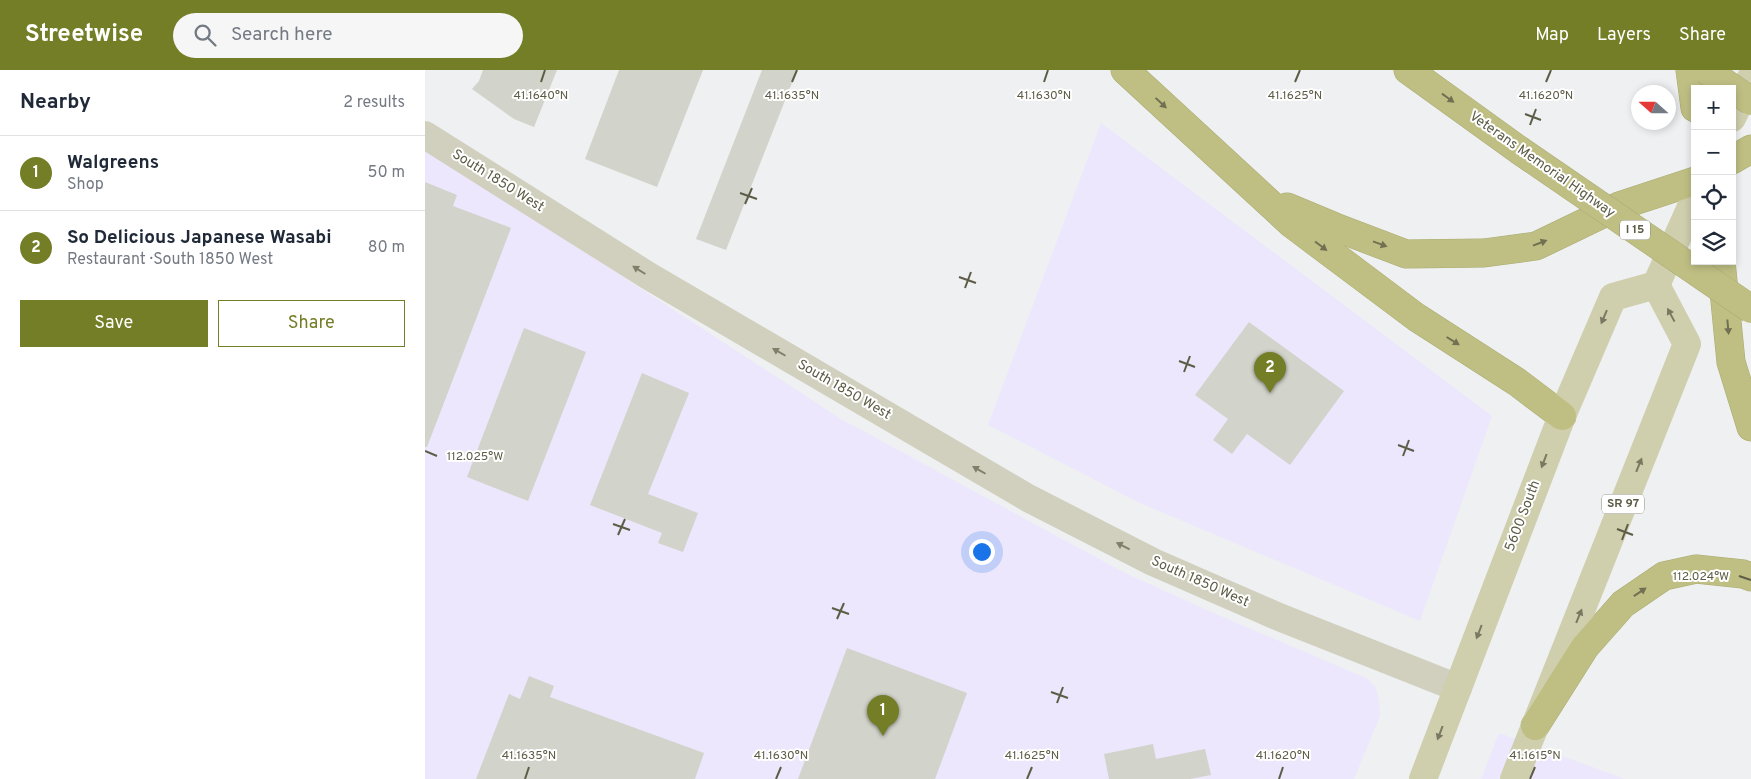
<!DOCTYPE html>
<meta charset="utf-8">
<style>
:root{--surface:#fff;--page:#f6f6f7;--text:#1f2937;--muted:#747a83;--line:#e0e1e3;--accent:#747e26}
body{margin:0;font-family:Overpass,sans-serif;background:var(--page);color:var(--text)}
.controls{position:absolute;right:15px;top:15px;display:grid;overflow:hidden;border-radius:0px;box-shadow:0 2px 8px #0003}
.controls button{width:45px;height:45px;display:grid;place-items:center;padding:0;border:0;border-bottom:1px solid var(--line);background:var(--surface);color:var(--text);font:25px sans-serif}
.compass{position:absolute;left:1206px;top:15px;width:45px;height:45px;border-radius:50%;background:var(--surface);box-shadow:0 2px 8px #0003;rotate:291deg}
.you{position:absolute;left:556px;top:481px;width:18px;height:18px;margin:-12px;border:4px solid #fff;border-radius:50%;background:#1a73e8;box-shadow:0 0 0 8px #1a73e833}
.badge{display:grid;place-items:center;width:32px;height:32px;border-radius:50%;background:var(--accent);color:#fff;font-size:16px;font-weight:700}
.pin{position:absolute;translate:-50% -41px;filter:drop-shadow(0 1px 2px #0008)}
.pin::after{content:'';position:absolute;top:26px;width:18px;height:15px;background:inherit;clip-path:polygon(0 0,100% 0,50% 100%)}
.list{margin:0;padding:0;list-style:none}
h2{display:flex;justify-content:space-between;align-items:center;height:65px;margin:0;padding:0 20px;font-size:21px}
h2 small{font-size:16px;font-weight:400;color:var(--muted)}
.list li{display:grid;grid-template-columns:32px 1fr auto;gap:15px;align-items:center;box-sizing:border-box;height:75px;padding:0 20px;border-top:1px solid var(--line)}
.list b{display:block;font-size:19px;white-space:nowrap}
.list p{margin:0;font-size:16px;white-space:nowrap;color:var(--muted)}
.list em{font-size:16px;font-style:normal;color:var(--muted)}
.actions{display:flex;gap:10px;padding:15px 20px}
.actions a{flex:1;padding:11px 0;border:1px solid var(--accent);border-radius:0px;text-align:center;font-size:18px;color:var(--accent)}
.actions .main{background:var(--accent);color:#fff}
.icon{flex:none;width:28px;height:28px;fill:none;stroke:currentColor;stroke-width:2;stroke-linecap:round;stroke-linejoin:round}
.map{position:relative;flex:none;width:1326px;height:709px;overflow:hidden}
header{display:flex;align-items:center;gap:30px;box-sizing:border-box;height:70px;padding:0 25px;background:var(--accent);color:#fff}
header strong{font-size:24px}
nav{display:flex;gap:28px;margin-inline-start:auto;font-size:18px}
.search{width:350px;height:45px;background:var(--page);display:flex;align-items:center;gap:12px;box-sizing:border-box;padding:0 18px;border-radius:28px;color:var(--muted);font-size:19px}
main{display:flex}
aside{flex:1;background:var(--surface)}
.map>svg:first-child{display:block}
.commercial{fill:#ece7fd}
.building{fill:#d2d3ca}
.lines{fill:none;stroke-linecap:round;stroke-linejoin:round}
.highway-casing{stroke:#aaab70;stroke-width:29}
.street{stroke:#d1d0be;stroke-width:28}
.primary{stroke:#cfcead;stroke-width:28}
.highway{stroke:#bfbf84;stroke-width:28}
.highway-bridge-casing{stroke:#aaab70;stroke-width:29;stroke-linecap:butt}
.highway-bridge{stroke:#bfbf84;stroke-width:28}
.oneway{fill:#717052}
.oneway2{fill:#807f6a}
.oneway3{fill:#7a7860}
.ticks{fill:none;stroke:#5d5c46;stroke-width:2}
.labels{text-anchor:middle;dominant-baseline:central;stroke-width:4;stroke-linejoin:round;paint-order:stroke}
.shield{fill:#fff;stroke:#8e8d7e;stroke-width:1}
.shield-label{font-size:12px;font-weight:bold;fill:#5d5c46}
.street-label{font-size:14px;fill:#5d5c46;stroke:#fff}
.ticks-label{font-size:12px;text-anchor:middle;fill:#5d5c46;stroke:#fff;stroke-width:4;stroke-linejoin:round;paint-order:stroke}
</style>
<header>
<strong>Streetwise</strong>
<div class="search"><svg class="icon" aria-label="search" viewBox="0 0 24 24"><circle cx="10" cy="10" r="6"/><path d="M15 15l6 6"/></svg>Search here</div>
<nav><a>Map</a><a>Layers</a><a>Share</a></nav>
</header>
<main>
<aside>
<h2>Nearby<small>2 results</small></h2>
<ul class="list">
<li><span class="badge">1</span><div><b>Walgreens</b><p>Shop</p></div><em>50 m</em></li>
<li><span class="badge">2</span><div><b>So Delicious Japanese Wasabi</b><p>Restaurant · South 1850 West</p></div><em>80 m</em></li>
</ul>
<div class="actions"><a class="main">Save</a><a>Share</a></div>
</aside>
<div class="map">
<svg width="1326" height="709" viewBox="0 0 1326 709">
<rect width="100%" height="100%" fill="#eef0f1"/>
<g class="commercial">
<polygon points="676,53 1067,346 995,551 715,433 563,355"/>
<polygon points="0,78 416,349 698,502 777,538 943,609 951,618 954,631 955,646 929,709 0,709"/>
<polygon points="1074,663 1200,709 1056,709"/>
</g>
<g class="building">
<polygon points="58,0 132,0 109,57 89,49 47,19 54,11"/>
<polygon points="194,0 278,0 232,117 160,89"/>
<polygon points="337,0 372,0 301,180 271,169"/>
<polygon points="0,112 32,125 28,136 86,158 2,377 0,377"/>
<polygon points="824,252 919,321 865,395 822,364 807,384 788,370 803,349 770,325"/>
<polygon points="99,258 161,282 103,431 42,407"/>
<polygon points="217,303 264,323 223,424 273,443 258,482 233,473 237,463 165,435"/>
<polygon points="422,578 542,623 510,709 373,709"/>
<polygon points="104,606 129,616 125,627 279,683 270,709 51,709 84,624 95,629"/>
<polygon points="728,674 731,689 780,679 786,705 765,709 684,709 679,684"/>
</g>
<g class="lines">
<g class="highway-casing">
<g id="highway">
<polyline points="700,0 867,154 991,247 1092,312 1137,346"/>
<polyline points="983,0 1094,80"/>
<polyline points="1265,0 1270,38"/>
<polyline points="1307,90 1326,79"/>
<polyline points="862,137 910,157 981,184 1059,183 1111,176 1194,136 1270,111"/>
<polyline points="1296,191 1306,292 1326,357"/>
<polyline points="1110,656 1160,577 1198,534 1239,506 1271,499 1318,504 1326,507"/>
</g>
</g>
<polyline class="street" points="0,65 222,205 603,428 728,492 854,547 1033,618"/>
<g class="primary">
<polyline points="1307,48 1326,8"/>
<polyline points="998,709 1137,346 1188,227 1231,215 1270,128"/>
<polyline points="1089,709 1262,274 1231,215"/>
</g>
<use href="#highway" class="highway"/>
<g class="highway-bridge-casing">
<g id="highway-bridge">
<polyline points="1281,0 1326,31"/>
<polyline points="1094,80 1326,239"/>
</g>
</g>
<use href="#highway-bridge" class="highway-bridge"/>
</g>
<defs><path id="oneway-solid" d="M-6-.8H1V-3.2L6.5 0L1 3.2V.8H-6Z" transform="scale(1.25)"/></defs>
<g class="oneway">
<use href="#oneway-solid" transform="translate(1023 28) rotate(36)"/>
<use href="#oneway-solid" transform="translate(736 33) rotate(43)"/>
<use href="#oneway-solid" transform="translate(1115 173) rotate(-21)"/>
<use href="#oneway-solid" transform="translate(955 174) rotate(20)"/>
<use href="#oneway-solid" transform="translate(896 176) rotate(37)"/>
<use href="#oneway-solid" transform="translate(1303 257) rotate(85)"/>
<use href="#oneway-solid" transform="translate(1028 271) rotate(32)"/>
<use href="#oneway-solid" transform="translate(1215 522) rotate(-34)"/>
</g>
<g class="oneway2">
<use href="#oneway-solid" transform="translate(214 200) rotate(-148)"/>
<use href="#oneway-solid" transform="translate(354 282) rotate(-150)"/>
<use href="#oneway-solid" transform="translate(554 400) rotate(-150)"/>
<use href="#oneway-solid" transform="translate(698 476) rotate(-153)"/>
</g>
<g class="oneway3">
<use href="#oneway-solid" transform="translate(1246 245) rotate(-118)"/>
<use href="#oneway-solid" transform="translate(1179 247) rotate(113)"/>
<use href="#oneway-solid" transform="translate(1119 391) rotate(111)"/>
<use href="#oneway-solid" transform="translate(1214 395) rotate(-68)"/>
<use href="#oneway-solid" transform="translate(1154 546) rotate(-68)"/>
<use href="#oneway-solid" transform="translate(1054 562) rotate(111)"/>
<use href="#oneway-solid" transform="translate(1015 663) rotate(111)"/>
</g>
<path class="ticks" d="M116,12L120,0M367,12L372,0M619,12L623,0M870,12L875,0M1121,12L1126,0M1100,44L1116,50M1105,55L1111,39M315,123L332,129M320,134L327,118M534,207L551,213M540,218L546,202M754,291L770,297M759,302L765,286M973,375L989,381M0,381L12,386M978,386L984,370M188,454L205,460M1192,459L1208,465M193,465L200,449M1197,470L1203,454M1314,506L1326,510M407,538L424,544M412,549L419,533M626,622L643,628M632,633L638,617M100,709L104,697M351,709L356,697M602,709L607,697M854,709L858,697M1105,709L1110,697"/>
<g class="labels">
<g class="shield">
<rect x="1195" y="150.5" width="30" height="19" rx="4"/>
<rect x="1177" y="424.5" width="42" height="19" rx="4"/>
</g>
<g class="shield-label">
<text x="1210" y="160">I 15</text>
<text x="1198" y="434">SR 97</text>
</g>
<g class="street-label">
<text transform="translate(1117 95) rotate(35)">Veterans Memorial Highway</text>
<text transform="translate(73 111) rotate(32)">South 1850 West</text>
<text transform="translate(419 320) rotate(30)">South 1850 West</text>
<text transform="translate(1098 446) rotate(-69)">5600 South</text>
<text transform="translate(775 512) rotate(24)">South 1850 West</text>
</g>
</g>
<g class="ticks-label">
<text x="116" y="29">41.1640°N</text>
<text x="367" y="29">41.1635°N</text>
<text x="619" y="29">41.1630°N</text>
<text x="870" y="29">41.1625°N</text>
<text x="1121" y="29">41.1620°N</text>
<text x="50" y="390">112.025°W</text>
<text x="1276" y="510">112.024°W</text>
<text x="104" y="689">41.1635°N</text>
<text x="356" y="689">41.1630°N</text>
<text x="607" y="689">41.1625°N</text>
<text x="858" y="689">41.1620°N</text>
<text x="1110" y="689">41.1615°N</text>
</g>
</svg>
<div class="controls">
<button>+</button>
<button>−</button>
<button><svg class="icon" aria-label="locate" viewBox="0 0 24 24"><circle cx="12" cy="12" r="6"/><path d="M12 2v4M12 18v4M2 12h4M18 12h4"/></svg></button>
<button><svg class="icon" aria-label="layers" viewBox="0 0 24 24"><path d="M12 4l9 5-9 5-9-5zM3 14l9 5 9-5"/></svg></button>
</div>
<svg class="compass" viewBox="-18 -18 36 36"><path d="M0-13l5 13h-10z" fill="#e53935"/><path d="M0 13l5-13h-10z" fill="#747a83"/></svg>
<div class="you"></div>
<div class="pin badge" style="left:458px;top:666px">1</div>
<div class="pin badge" style="left:845px;top:323px">2</div>
</div>
</main>
